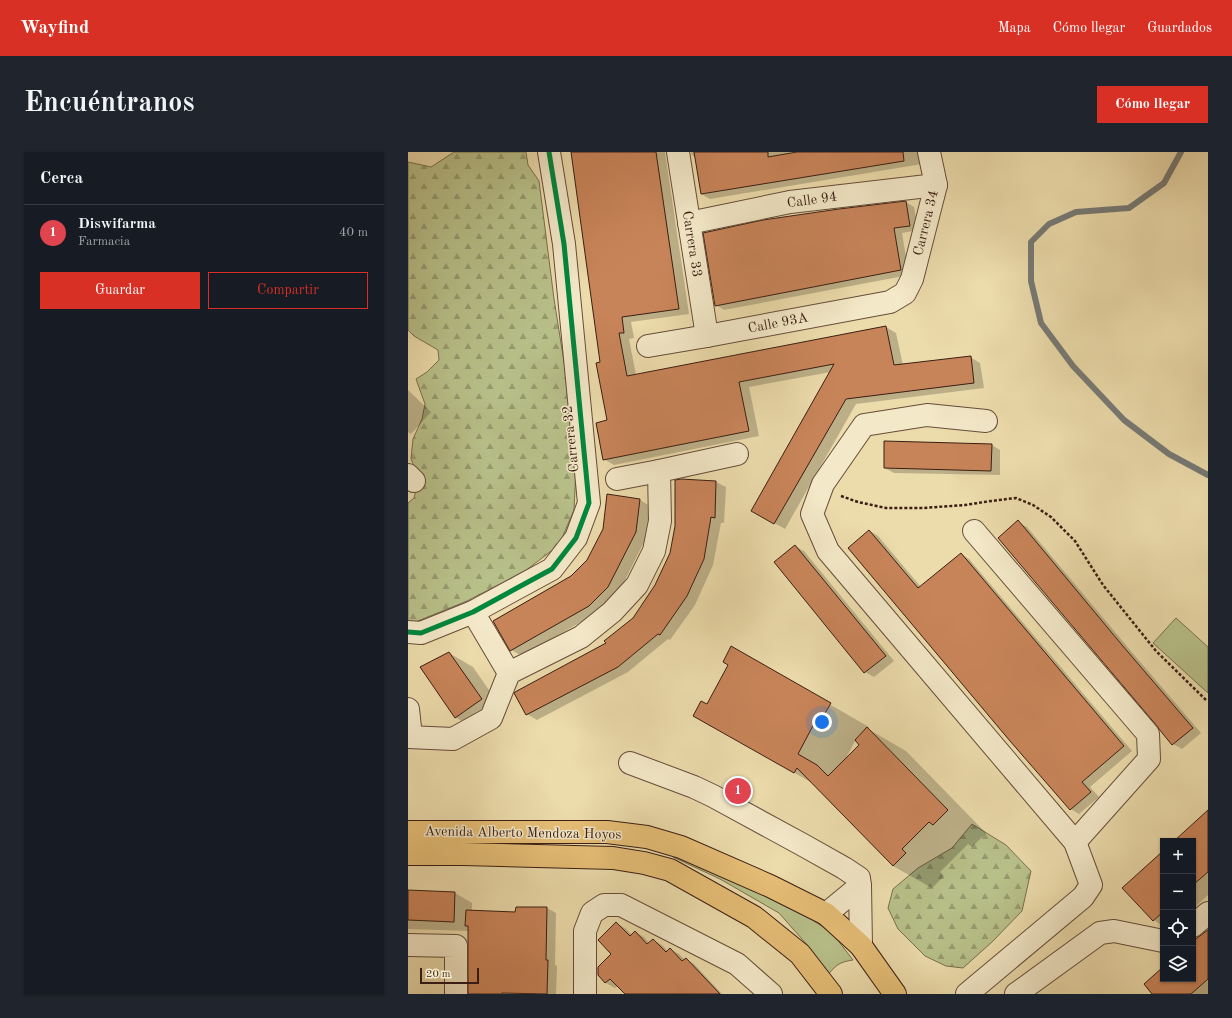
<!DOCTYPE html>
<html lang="es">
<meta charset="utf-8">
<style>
:root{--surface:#171b24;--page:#20242c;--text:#f1f3f6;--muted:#9ea1a6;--line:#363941;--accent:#d93025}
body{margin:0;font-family:"Old Standard TT",serif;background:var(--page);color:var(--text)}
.controls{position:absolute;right:12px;bottom:12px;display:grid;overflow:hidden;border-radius:0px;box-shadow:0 1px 3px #0004}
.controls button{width:36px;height:36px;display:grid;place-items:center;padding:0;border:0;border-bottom:1px solid var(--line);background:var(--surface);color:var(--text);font:20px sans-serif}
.scale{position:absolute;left:12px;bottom:10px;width:59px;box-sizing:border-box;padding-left:4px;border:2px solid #3a1e14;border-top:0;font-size:11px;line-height:14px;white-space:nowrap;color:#3a1e14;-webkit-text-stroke:3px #f3e8c8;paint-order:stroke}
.you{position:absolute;left:414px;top:570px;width:14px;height:14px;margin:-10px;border:3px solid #fff;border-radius:50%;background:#1a73e8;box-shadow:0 0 0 6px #1a73e833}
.badge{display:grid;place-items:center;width:26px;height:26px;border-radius:50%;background:var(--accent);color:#fff;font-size:13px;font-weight:700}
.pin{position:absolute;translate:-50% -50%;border:2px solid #fff;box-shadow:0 1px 4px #0006}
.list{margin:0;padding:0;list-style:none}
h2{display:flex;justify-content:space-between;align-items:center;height:52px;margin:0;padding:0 16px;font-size:17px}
h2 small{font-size:13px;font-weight:400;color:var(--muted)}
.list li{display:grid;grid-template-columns:26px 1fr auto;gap:12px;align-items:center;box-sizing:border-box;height:56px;padding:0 16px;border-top:1px solid var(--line)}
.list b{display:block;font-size:15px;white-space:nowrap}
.list p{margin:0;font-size:13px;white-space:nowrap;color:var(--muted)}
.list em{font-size:13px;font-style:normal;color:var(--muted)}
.actions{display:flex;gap:8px;padding:12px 16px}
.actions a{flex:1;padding:9px 0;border:1px solid var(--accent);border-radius:0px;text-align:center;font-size:14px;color:var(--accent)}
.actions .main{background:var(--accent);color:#fff}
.icon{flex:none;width:22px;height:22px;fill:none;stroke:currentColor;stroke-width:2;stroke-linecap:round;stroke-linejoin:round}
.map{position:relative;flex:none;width:800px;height:842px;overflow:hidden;border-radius:0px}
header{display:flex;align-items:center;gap:24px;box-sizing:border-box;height:56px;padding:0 20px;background:var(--accent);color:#fff}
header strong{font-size:19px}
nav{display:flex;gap:22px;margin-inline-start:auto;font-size:14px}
.intro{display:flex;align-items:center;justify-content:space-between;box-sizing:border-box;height:96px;padding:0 24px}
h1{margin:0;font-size:28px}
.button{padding:10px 18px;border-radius:0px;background:var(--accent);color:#fff;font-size:14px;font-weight:700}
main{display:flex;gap:24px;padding:0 24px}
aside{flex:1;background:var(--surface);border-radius:0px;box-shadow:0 1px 3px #0004}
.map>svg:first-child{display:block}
.grass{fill:#b8c089;stroke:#796f4e}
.forest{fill:url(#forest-firs);stroke:#796f4e}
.shadow{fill:#0003;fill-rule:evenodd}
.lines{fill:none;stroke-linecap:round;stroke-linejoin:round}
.stream{stroke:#767a75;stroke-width:6}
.building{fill:#c88459;stroke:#3a1e14}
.minor-casing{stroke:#664d3a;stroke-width:24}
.major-casing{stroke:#3a1e14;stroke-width:24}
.path{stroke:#3a1e14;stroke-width:2.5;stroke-dasharray:3 2;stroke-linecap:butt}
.minor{stroke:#f3e8c8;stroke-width:22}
.major{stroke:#e6be76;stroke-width:22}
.cycleway-casing{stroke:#f3e8c8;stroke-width:8}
.cycleway{stroke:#00873e;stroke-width:5}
.labels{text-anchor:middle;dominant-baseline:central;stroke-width:3;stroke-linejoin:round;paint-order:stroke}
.street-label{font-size:14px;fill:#3a1e14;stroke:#f3e8c8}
</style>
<header>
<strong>Wayfind</strong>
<nav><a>Mapa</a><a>Cómo llegar</a><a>Guardados</a></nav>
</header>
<div class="intro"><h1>Encuéntranos</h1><a class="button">Cómo llegar</a></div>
<main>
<aside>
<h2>Cerca<small></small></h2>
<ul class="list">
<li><span class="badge" style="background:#e0444e">1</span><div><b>Diswifarma</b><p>Farmacia</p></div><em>40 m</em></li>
</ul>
<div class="actions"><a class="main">Guardar</a><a>Compartir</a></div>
</aside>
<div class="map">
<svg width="800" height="842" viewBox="0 0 800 842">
<defs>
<pattern id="forest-firs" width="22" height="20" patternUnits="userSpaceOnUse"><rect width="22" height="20" fill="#b8c089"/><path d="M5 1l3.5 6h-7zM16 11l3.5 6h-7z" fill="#979b6f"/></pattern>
</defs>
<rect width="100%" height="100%" fill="#ecdbab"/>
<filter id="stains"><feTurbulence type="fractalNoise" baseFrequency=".005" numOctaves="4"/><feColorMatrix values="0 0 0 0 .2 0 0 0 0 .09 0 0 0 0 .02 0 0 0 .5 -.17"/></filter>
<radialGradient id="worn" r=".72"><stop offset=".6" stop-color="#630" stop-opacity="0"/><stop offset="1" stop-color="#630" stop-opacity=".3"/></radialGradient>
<g class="grass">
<polygon points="768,466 800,495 800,541 745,491"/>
<path d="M265,705L315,718L396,762L425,782L445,808C431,810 428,813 419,824L401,795L371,761L312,727Z"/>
</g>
<g class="forest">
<polygon points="46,0 118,0 120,13 131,29 146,147 156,210 168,317 166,358 151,393 117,419 59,449 5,471 0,471 0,351 6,346 11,325 3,307 5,287 14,267 17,252 8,227 19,220 31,208 30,198 6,184 0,178 0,10 23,15"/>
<polygon points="564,672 598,693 623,719 614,759 584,790 555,816 538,814 517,804 490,777 480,756 485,737 510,716 544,696"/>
</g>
<g class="shadow">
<polygon points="164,0 257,0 281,162 223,170 226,186 221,187 228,223 478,175 488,181 495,213 562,205 572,211 576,236 448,252 377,377 344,358 423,220 341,235 351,284 206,313 196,307 200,269"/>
<polygon points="283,0 512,0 514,12 302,47 293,42 287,5 284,3"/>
<polygon points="498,50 506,55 510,78 494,81 501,123 316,158 308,153"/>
<polygon points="0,238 23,260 3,282 0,280"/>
<polygon points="584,293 592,298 592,323 486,321 477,316"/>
<polygon points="308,330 318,335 316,371 313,371 305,413 287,453 262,488 260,487 220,520 129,568 119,562 200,492 226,466 248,434"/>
<polygon points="232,348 242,354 238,386 211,440 192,459 114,504 103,498 163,425 180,408"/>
<polygon points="610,370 619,375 723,499 793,581 774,597 765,592 750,573"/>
<polygon points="462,379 470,384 513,435 553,402 561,407 724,599 682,635 691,645 671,662 663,657"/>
<polygon points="387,394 396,399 486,509 466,525 457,520 367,410"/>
<path d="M324,496L461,575L460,577L498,599L578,681L564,695L560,692L532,720L536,724L524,736L485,714L404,631L287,563L299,553L321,513ZM447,589L453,593L438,606Z"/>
<polygon points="41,501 65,515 97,561 71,579 47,565"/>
<polygon points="800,660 800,743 785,757 785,689 768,689"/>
<polygon points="755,700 755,774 746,768"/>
<polygon points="0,739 47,741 64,751 64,759 108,761 139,756 148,761 147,813 149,814 148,842 61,842 61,779 0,777"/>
<polygon points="208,771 217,776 224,783 227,780 236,785 242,792 245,788 254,793 260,799 262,797 271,802 277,808 278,807 286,812 314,842 220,842 210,833 207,836 198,831 190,823 204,802"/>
<polygon points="800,779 800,842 746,842 755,816 755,827 785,827 785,790"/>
</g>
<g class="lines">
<polyline class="stream" points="773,0 756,31 721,56 668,60 641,72 623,90 623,129 633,171 665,214 716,268 761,302 800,323"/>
</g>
<g class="building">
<polygon points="163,0 248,0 271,157 214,165 216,181 211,181 219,224 478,174 486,213 563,204 566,231 438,247 366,372 343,359 426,212 331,230 341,279 195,308 188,271 199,268 188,211 192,210"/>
<polygon points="286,0 360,0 360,5 389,0 495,0 496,9 293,42"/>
<polygon points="498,49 502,74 486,76 493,118 307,154 295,81 355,68 431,57"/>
<polygon points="476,289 584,292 583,319 476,316"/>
<polygon points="273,327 308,329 307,366 303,365 296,407 279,444 252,483 250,482 210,515 118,563 106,541 107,540 198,491 196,489 225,466 247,433 262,401 267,374 267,328"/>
<polygon points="199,342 232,347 228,380 200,435 181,454 102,499 85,469 163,424 179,408 195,377"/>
<polygon points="610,368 714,493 785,576 764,593 751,577 749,574 590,386"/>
<polygon points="461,378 510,436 553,401 716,594 674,630 683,640 662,658 602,589 440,396"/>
<polygon points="387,393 478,504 456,521 366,410"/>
<polygon points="323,494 423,551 412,570 408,568 390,602 409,613 420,624 451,593 447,588 459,575 540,658 525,673 521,670 494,697 498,701 485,714 389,616 386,621 285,564 293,549 299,552 320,513 315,510"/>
<polygon points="41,500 74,547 47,566 12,515"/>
<polygon points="800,658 800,720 785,733 785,689 766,689"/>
<polygon points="755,699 755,760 745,769 714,736"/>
<polygon points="0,738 47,740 46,770 0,768"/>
<polygon points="108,755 139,755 138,808 140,808 139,842 94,841 94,842 60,842 60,774 57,774 58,758 107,760"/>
<polygon points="208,770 222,784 227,779 239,792 245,787 258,800 262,796 274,809 278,806 312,842 217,842 202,827 197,831 190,823 190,815 203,802 190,788"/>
<polygon points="800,778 800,827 783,842 744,842 736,832 755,815 755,827 785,827 785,789"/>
</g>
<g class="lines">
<g class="minor-casing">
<g id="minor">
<polyline points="270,0 299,184"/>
<polyline points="281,71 382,50 528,33"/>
<polyline points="240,194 299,184 482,150 497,141 504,127 528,33 521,0"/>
<polyline points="0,323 6,329"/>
<polyline points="209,327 251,319 329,302"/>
<polyline points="566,379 740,582 741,607 667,690"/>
<polyline points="65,460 101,521"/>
<polyline points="0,480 13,481 65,460 144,417 168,386 181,351 156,92 141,0"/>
<polyline points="0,557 3,585"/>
<polyline points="0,585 45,587 83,566 101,521 173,485 204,460 229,433 246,399 252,369 251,319"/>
<polyline points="222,611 286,635 305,644 395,693 436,716 451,726 452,734 453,794"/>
<polyline points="418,762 452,734"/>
<polyline points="785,774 800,761"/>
<polyline points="0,793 48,794 48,842"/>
<polyline points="177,842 177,779 184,761 196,753 213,753 329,812 363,842"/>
<polyline points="559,842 675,745 683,733 667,690 420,399 404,362 415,332 456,273 519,263 578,269"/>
<polyline points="608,842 692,781 706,779 755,789"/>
</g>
</g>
<g class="major-casing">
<g id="major">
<polyline points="0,680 199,680 239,685 273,695 362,734 418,762 453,794 487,842"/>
<polyline points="0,702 55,702 205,706 236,711 262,718 346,765 392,802 423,842"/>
</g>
</g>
<polyline class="path" points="433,344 450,350 478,356 515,356 557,353 583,349 608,346 625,353 643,365 667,389 695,433 748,499 799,549"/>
<use href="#minor" class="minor"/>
<use href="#major" class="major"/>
<g class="cycleway-casing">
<polyline id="cycleway" points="0,480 13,481 65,460 144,417 168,386 181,351 156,92 141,0"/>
</g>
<use href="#cycleway" class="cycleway"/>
</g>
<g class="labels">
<g class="street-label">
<text transform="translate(404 48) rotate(-8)">Calle 94</text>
<text transform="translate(518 71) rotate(-76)">Carrera 34</text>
<text transform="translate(284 92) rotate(81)">Carrera 33</text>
<text transform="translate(370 171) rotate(-11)">Calle 93A</text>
<text transform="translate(163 287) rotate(-96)">Carrera 32</text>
<text transform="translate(115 681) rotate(1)">Avenida Alberto Mendoza Hoyos</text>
</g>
</g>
<rect width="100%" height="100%" filter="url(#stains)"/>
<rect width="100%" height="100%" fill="url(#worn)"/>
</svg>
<div class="controls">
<button>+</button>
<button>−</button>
<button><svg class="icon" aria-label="locate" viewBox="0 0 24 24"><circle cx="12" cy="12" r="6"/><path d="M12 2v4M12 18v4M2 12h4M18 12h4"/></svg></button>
<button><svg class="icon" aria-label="layers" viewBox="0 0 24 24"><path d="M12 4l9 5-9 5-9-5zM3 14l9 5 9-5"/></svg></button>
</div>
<div class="scale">20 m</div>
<div class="you"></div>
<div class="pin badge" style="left:330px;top:639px;background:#e0444e">1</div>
</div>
</main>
